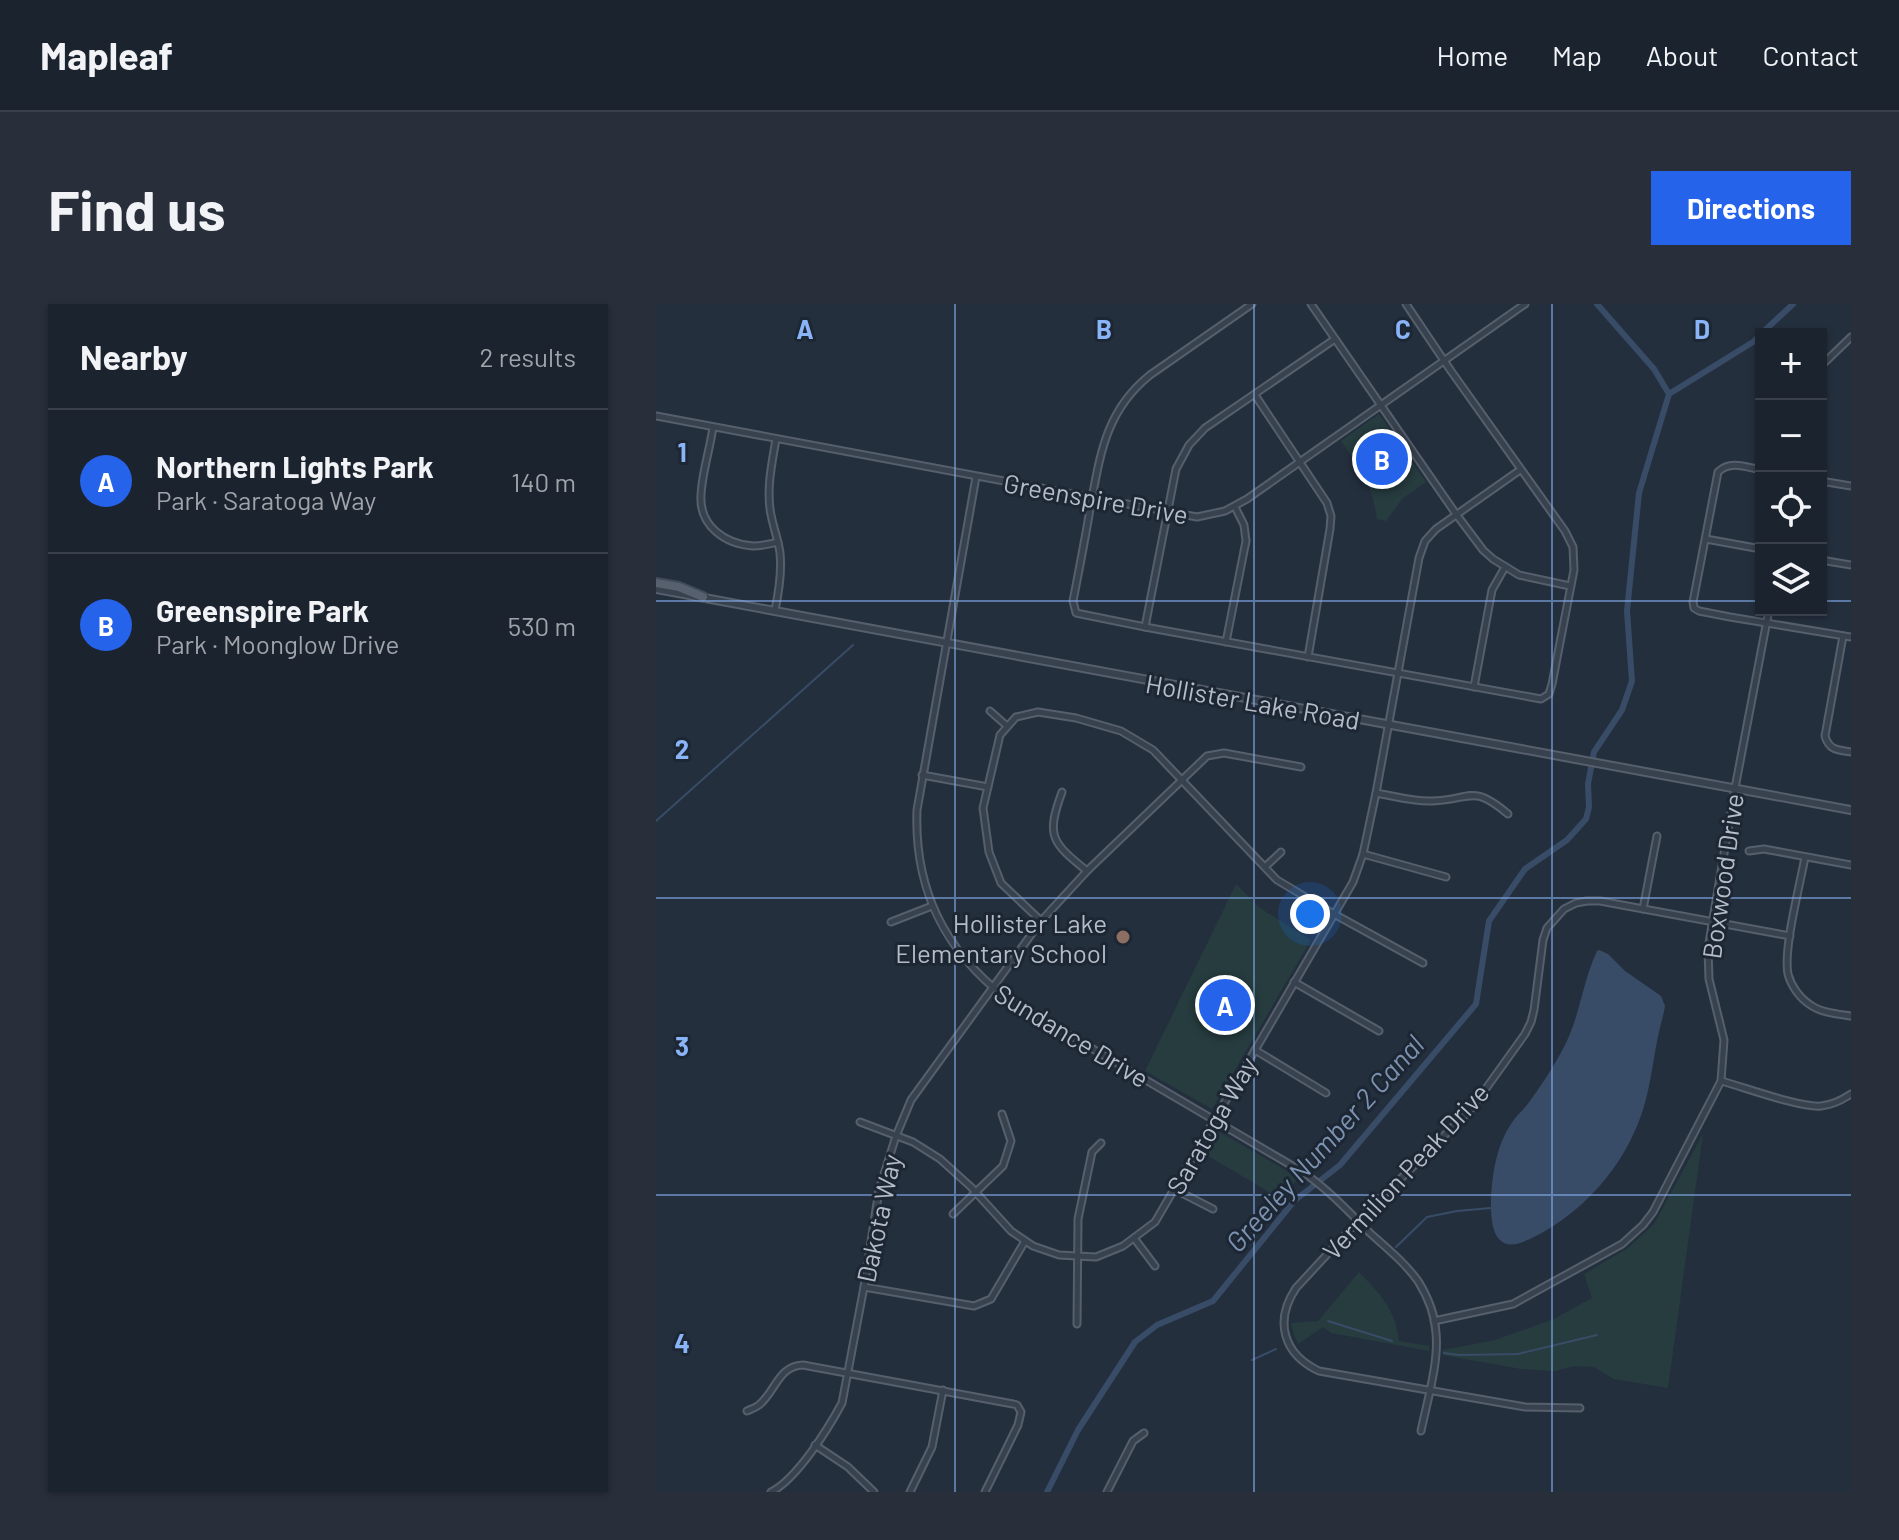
<!DOCTYPE html>
<meta charset="utf-8">
<style>
:root{--surface:#1b232e;--page:#282f3a;--text:#f1f3f6;--muted:#a0a4aa;--line:#39404a;--accent:#2563eb}
body{margin:0;font-family:Barlow,sans-serif;background:var(--page);color:var(--text)}
.controls{position:absolute;right:24px;top:24px;display:grid;overflow:hidden;border-radius:0px;box-shadow:0 2px 6px #0004}
.controls button{width:72px;height:72px;display:grid;place-items:center;padding:0;border:0;border-bottom:2px solid var(--line);background:var(--surface);color:var(--text);font:40px sans-serif}
.you{position:absolute;left:654px;top:610px;width:28px;height:28px;margin:-20px;border:6px solid #fff;border-radius:50%;background:#1a73e8;box-shadow:0 0 0 12px #1a73e833}
.badge{display:grid;place-items:center;width:52px;height:52px;border-radius:50%;background:var(--accent);color:#fff;font-size:26px;font-weight:700}
.pin{position:absolute;translate:-50% -50%;border:4px solid #fff;box-shadow:0 2px 8px #0006}
.list{margin:0;padding:0;list-style:none}
h2{display:flex;justify-content:space-between;align-items:center;height:104px;margin:0;padding:0 32px;font-size:34px}
h2 small{font-size:26px;font-weight:400;color:var(--muted)}
.list li{display:grid;grid-template-columns:52px 1fr auto;gap:24px;align-items:center;box-sizing:border-box;height:144px;padding:0 32px;border-top:2px solid var(--line)}
.list b{display:block;font-size:30px;white-space:nowrap}
.list p{margin:0;font-size:26px;white-space:nowrap;color:var(--muted)}
.list em{font-size:26px;font-style:normal;color:var(--muted)}
.icon{flex:none;width:44px;height:44px;fill:none;stroke:currentColor;stroke-width:2;stroke-linecap:round;stroke-linejoin:round}
.map{position:relative;flex:none;width:1195px;height:1188px;overflow:hidden;border-radius:0px}
header{display:flex;align-items:center;gap:48px;box-sizing:border-box;height:112px;padding:0 40px;background:var(--surface);border-bottom:2px solid var(--line)}
header strong{font-size:38px}
nav{display:flex;gap:44px;margin-inline-start:auto;font-size:28px}
.intro{display:flex;align-items:center;justify-content:space-between;box-sizing:border-box;height:192px;padding:0 48px}
h1{margin:0;font-size:56px}
.button{padding:20px 36px;border-radius:0px;background:var(--accent);color:#fff;font-size:28px;font-weight:700}
main{display:flex;gap:48px;padding:0 48px}
aside{flex:1;background:var(--surface);border-radius:0px;box-shadow:0 2px 6px #0004}
.map>svg:first-child{display:block}
.green{fill:#263c3f}
.water{fill:#394c67}
.lines{fill:none;stroke-linecap:round;stroke-linejoin:round}
.stream{stroke:#394c67;stroke-width:2}
.canal{stroke:#394c67;stroke-width:6}
.minor-casing{stroke:#565f6c;stroke-width:9}
.tertiary-casing{stroke:#565f6c;stroke-width:10}
.primary-casing{stroke:#414a57;stroke-width:12}
.minor{stroke:#38414e;stroke-width:5}
.tertiary{stroke:#38414e;stroke-width:6}
.primary{stroke:#56606e;stroke-width:8}
.grid{fill:none;stroke:#8ab4f8;stroke-width:2;stroke-opacity:0.55}
.education-dot{fill:#8d6e63;stroke:#1d2633;stroke-width:3}
.labels{text-anchor:middle;dominant-baseline:central;stroke-width:6;stroke-linejoin:round;paint-order:stroke}
.street-label{font-size:26px;fill:#b4bcc9;stroke:#1d2633}
.poi-label{font-size:26px;fill:#b4bcc9;stroke:#1d2633;text-anchor:end}
.water-label{font-size:28px;font-style:italic;fill:#7c92b1;stroke:#1d2633}
.grid-label{font-size:26px;text-anchor:middle;font-weight:bold;fill:#8ab4f8;stroke:#1d2633;stroke-width:6;stroke-linejoin:round;paint-order:stroke}
</style>
<header>
<strong>Mapleaf</strong>
<nav><a>Home</a><a>Map</a><a>About</a><a>Contact</a></nav>
</header>
<div class="intro"><h1>Find us</h1><a class="button">Directions</a></div>
<main>
<aside>
<h2>Nearby<small>2 results</small></h2>
<ul class="list">
<li><span class="badge">A</span><div><b>Northern Lights Park</b><p>Park · Saratoga Way</p></div><em>140 m</em></li>
<li><span class="badge">B</span><div><b>Greenspire Park</b><p>Park · Moonglow Drive</p></div><em>530 m</em></li>
</ul>
</aside>
<div class="map">
<svg width="1195" height="1188" viewBox="0 0 1195 1188">
<rect width="100%" height="100%" fill="#242f3e"/>
<g class="green">
<path d="M723,110L770,178L747,194L730,217L721,215C716,181 705,166 685,137Z"/>
<polygon points="580,580 604,604 655,636 556,805 489,767"/>
<polygon points="562,827 643,874 623,894 547,849 559,829"/>
<polygon points="1047,830 1012,1084 958,1075 938,1063 918,1062 899,1067 865,1065 786,1051 787,1046 839,1036 898,1015 936,994 928,970 972,944 998,920"/>
<path d="M703,968C724,990 740,1006 743,1037L773,1042V1047L675,1029L667,1023L642,1040L638,1031L635,1019L662,1017Z"/>
</g>
<path class="water" d="M943,646L952,650L969,667L1005,692L1009,702L1007,712C999,739 997,768 990,795C975,854 932,906 878,933C869,937 853,946 844,936C836,929 835,912 835,902C835,875 840,842 855,820C859,813 866,807 871,801C885,782 899,761 910,739C924,710 927,677 941,647Z"/>
<g class="lines">
<g class="stream">
<polyline points="0,517 197,341"/>
<polyline points="740,943 771,913 801,907 835,904"/>
<polyline points="672,1017 736,1037"/>
<polyline points="788,1049 803,1051 862,1050 941,1031"/>
<polyline points="596,1056 620,1045"/>
</g>
<g class="canal">
<polyline points="941,0 998,65 1013,90"/>
<polyline points="1105,30 1137,0"/>
<polyline points="391,1188 422,1126 479,1038 501,1021 557,997 638,897 684,861 820,700 833,617 869,565 911,536 930,515 933,503 932,480 938,448 966,406 976,377 971,307 983,189 1013,90 1097,38 1105,30"/>
</g>
<g class="minor-casing">
<g id="minor">
<path d="M596,0L494,71C449,107 444,152 434,205C429,236 423,266 417,297L420,309L489,323L885,395L893,390L896,380L918,266L917,243L909,227L795,67L750,0"/>
<polyline points="655,0 800,210 827,246 837,255 863,271 914,282"/>
<polyline points="1165,62 1195,33"/>
<polyline points="599,91 671,199 675,212 674,225 652,353"/>
<polyline points="0,112 541,213 569,207 591,195 869,0"/>
<path d="M57,123C54,145 46,169 45,191C43,222 69,240 97,242C105,242 114,240 122,238"/>
<path d="M1105,166C1090,163 1074,156 1062,168L1037,298L1038,304L1043,307L1074,313L1195,333"/>
<path d="M320,173L261,506C258,585 288,646 350,694L645,867C671,884 692,907 714,929C731,944 749,959 762,977C772,993 779,1011 780,1029C783,1058 771,1098 765,1127"/>
<polyline points="1165,177 1195,182"/>
<polyline points="1050,235 1105,245"/>
<polyline points="1165,256 1195,261"/>
<path d="M119,306C123,287 126,268 124,249C122,234 116,220 114,205C111,181 116,159 120,135"/>
<polyline points="489,323 520,165 533,141 549,124 679,35"/>
<path d="M1187,332L1169,432C1173,446 1181,446 1195,448"/>
<polyline points="570,338 590,237 588,221 579,203"/>
<polyline points="818,383 836,286 849,263"/>
<polyline points="334,407 351,422"/>
<polyline points="266,471 332,483"/>
<path d="M406,488C390,532 395,538 431,567"/>
<path d="M720,489C738,492 758,498 776,497C816,496 815,479 852,510"/>
<polyline points="1093,547 1108,545 1195,561"/>
<polyline points="707,550 790,573"/>
<path d="M1149,553C1144,581 1127,645 1132,670C1135,682 1144,694 1153,700C1165,709 1181,710 1195,712"/>
<polyline points="609,563 625,548"/>
<polyline points="987,605 1001,532"/>
<polyline points="385,617 345,579 333,548 327,504 344,431 360,413 382,408 420,414 465,427 497,446 621,576 678,610 767,659"/>
<polyline points="235,618 276,602"/>
<polyline points="638,678 723,727"/>
<polyline points="599,746 670,789"/>
<path d="M1065,777C1088,783 1144,804 1165,802C1176,801 1186,796 1195,790"/>
<polyline points="204,818 257,838 284,855 315,883 355,927 377,942 403,951 440,953 467,942 499,918 697,578 707,550 720,489 763,254 769,237 780,225 864,166"/>
<polyline points="518,885 557,905"/>
<polyline points="297,910 347,862 355,837 346,810"/>
<polyline points="478,934 499,962"/>
<polyline points="208,983 318,1002 335,995 369,937"/>
<polyline points="778,1017 857,1000 966,940 987,921 997,908 1065,777 1068,736 1053,675 1052,645 1079,484 1113,306"/>
<polyline points="421,1020 422,915 436,848 445,839"/>
<path d="M924,1104L869,1103L663,1067C627,1050 618,1017 640,984L702,917L816,804L869,730L875,718L878,706L887,636L891,624L908,605L920,599L931,597H944L1134,632"/>
<path d="M91,1107C95,1105 99,1104 103,1101C120,1087 122,1062 147,1061L357,1100L361,1101L365,1108L362,1121L329,1188"/>
<polyline points="159,1141 192,1163 218,1188"/>
<path d="M115,1188C141,1175 172,1125 186,1099L208,983L223,886L240,832L255,796L385,617L431,567L551,452L568,449L645,463"/>
<polyline points="254,1188 276,1143 287,1086"/>
<polyline points="451,1188 477,1137 488,1129"/>
</g>
</g>
<g class="tertiary-casing">
<polyline id="tertiary" points="0,285 1195,506"/>
</g>
<g class="primary-casing">
<polyline id="primary" points="0,279 23,283 47,293"/>
</g>
<use href="#minor" class="minor"/>
<use href="#tertiary" class="tertiary"/>
<use href="#primary" class="primary"/>
</g>
<path class="grid" d="M299,0V1188M598,0V1188M896,0V1188M0,297H1105M1165,297H1195M0,594H1195M0,891H1195"/>
<circle class="education-dot" cx="467" cy="633" r="8"/>
<g class="labels">
<g class="street-label">
<text transform="translate(440 194) rotate(10)">Greenspire Drive</text>
<text transform="translate(597 397) rotate(10)">Hollister Lake Road</text>
<text transform="translate(1066 572) rotate(-82)">Boxwood Drive</text>
<text transform="translate(416 731) rotate(31)">Sundance Drive</text>
<text transform="translate(555 821) rotate(-60)">Saratoga Way</text>
<text transform="translate(749 867) rotate(-47)">Vermilion Peak Drive</text>
<text transform="translate(222 914) rotate(-78)">Dakota Way</text>
</g>
<g class="poi-label">
<text x="451" y="618">Hollister Lake<tspan x="451" dy="30">Elementary School</tspan></text>
</g>
<g class="water-label">
<text transform="translate(668 839) rotate(-48)">Greeley Number 2 Canal</text>
</g>
</g>
<g class="grid-label">
<text x="149" y="35">A</text>
<text x="448" y="35">B</text>
<text x="747" y="35">C</text>
<text x="1046" y="35">D</text>
<text x="26" y="158">1</text>
<text x="26" y="455">2</text>
<text x="26" y="752">3</text>
<text x="26" y="1049">4</text>
</g>
</svg>
<div class="controls">
<button>+</button>
<button>−</button>
<button><svg class="icon" aria-label="locate" viewBox="0 0 24 24"><circle cx="12" cy="12" r="6"/><path d="M12 2v4M12 18v4M2 12h4M18 12h4"/></svg></button>
<button><svg class="icon" aria-label="layers" viewBox="0 0 24 24"><path d="M12 4l9 5-9 5-9-5zM3 14l9 5 9-5"/></svg></button>
</div>
<div class="you"></div>
<div class="pin badge" style="left:569px;top:701px">A</div>
<div class="pin badge" style="left:726px;top:155px">B</div>
</div>
</main>
